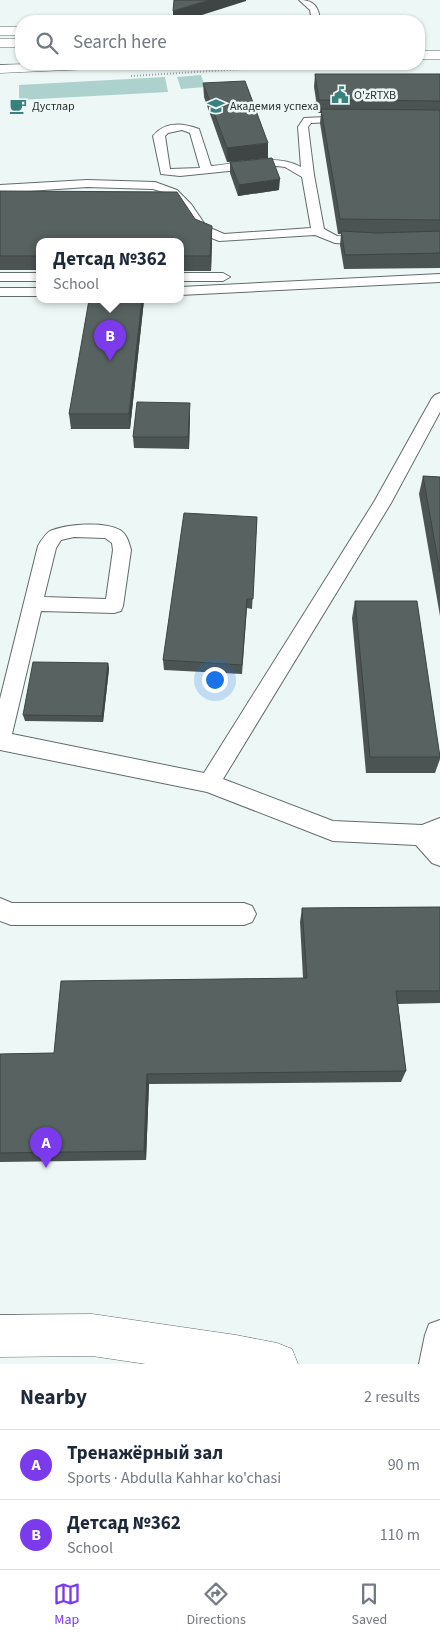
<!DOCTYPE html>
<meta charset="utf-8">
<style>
:root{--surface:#fff;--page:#f6f6f7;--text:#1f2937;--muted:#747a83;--line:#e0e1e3;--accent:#7c3aed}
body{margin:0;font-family:"Source Sans 3",sans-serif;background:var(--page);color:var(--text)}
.you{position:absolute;left:214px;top:679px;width:18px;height:18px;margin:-12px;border:4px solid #fff;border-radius:50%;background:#1a73e8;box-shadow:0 0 0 8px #1a73e833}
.badge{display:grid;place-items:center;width:32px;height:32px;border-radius:50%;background:var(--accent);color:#fff;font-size:16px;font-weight:700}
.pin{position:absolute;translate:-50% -41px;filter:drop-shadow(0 1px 2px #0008)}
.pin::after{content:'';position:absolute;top:26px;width:18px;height:15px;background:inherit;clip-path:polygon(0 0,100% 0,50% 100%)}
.popup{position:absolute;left:36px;top:238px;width:148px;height:65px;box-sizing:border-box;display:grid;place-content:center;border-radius:10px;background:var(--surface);filter:drop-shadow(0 1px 4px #0005);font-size:16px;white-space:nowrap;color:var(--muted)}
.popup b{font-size:19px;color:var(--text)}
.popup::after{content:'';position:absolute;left:50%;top:100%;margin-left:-10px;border:10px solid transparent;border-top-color:var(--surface)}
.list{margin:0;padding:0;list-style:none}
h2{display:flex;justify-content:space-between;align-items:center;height:65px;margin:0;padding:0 20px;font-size:21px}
h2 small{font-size:16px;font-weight:400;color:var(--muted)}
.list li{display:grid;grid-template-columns:32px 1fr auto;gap:15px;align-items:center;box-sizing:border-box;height:70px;padding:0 20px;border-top:1px solid var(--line)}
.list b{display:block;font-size:19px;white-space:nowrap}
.list p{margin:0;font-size:16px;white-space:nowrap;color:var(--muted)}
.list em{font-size:16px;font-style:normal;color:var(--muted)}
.icon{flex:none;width:28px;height:28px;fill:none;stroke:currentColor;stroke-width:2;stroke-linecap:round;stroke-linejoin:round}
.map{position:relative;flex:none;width:440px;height:1364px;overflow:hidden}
.search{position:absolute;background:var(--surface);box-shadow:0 1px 4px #0004;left:15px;right:15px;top:15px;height:55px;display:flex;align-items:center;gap:12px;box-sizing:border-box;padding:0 18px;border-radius:20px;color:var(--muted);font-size:19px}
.sheet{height:205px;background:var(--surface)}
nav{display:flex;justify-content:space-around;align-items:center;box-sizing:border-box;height:70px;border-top:1px solid var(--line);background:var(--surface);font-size:14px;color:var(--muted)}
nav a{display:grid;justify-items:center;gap:2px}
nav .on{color:var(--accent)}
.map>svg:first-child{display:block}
.green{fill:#add1cd}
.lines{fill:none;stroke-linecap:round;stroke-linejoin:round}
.service-casing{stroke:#636c6b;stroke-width:2}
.tertiary-casing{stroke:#636c6b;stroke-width:1}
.primary-casing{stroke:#636c6b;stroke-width:1}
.trunk-casing{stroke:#636c6b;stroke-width:1}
.path{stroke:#9aa2a2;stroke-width:2;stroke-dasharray:1 2;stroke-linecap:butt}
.service{fill:#fff;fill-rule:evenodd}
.tertiary{fill:#fff;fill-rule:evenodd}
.primary{fill:#fff;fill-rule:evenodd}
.trunk{fill:#fff;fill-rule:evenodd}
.wall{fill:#4c5453}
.shaded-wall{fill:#3e4544}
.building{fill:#586261;stroke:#3e4544}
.labels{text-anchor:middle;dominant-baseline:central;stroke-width:5;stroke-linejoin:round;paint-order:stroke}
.far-poi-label{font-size:12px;fill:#2e3232;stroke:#ecf7f6;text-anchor:start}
</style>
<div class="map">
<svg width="440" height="1364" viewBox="0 0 440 1364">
<rect width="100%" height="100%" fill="#ecf7f6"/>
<g class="green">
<polygon points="201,75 205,87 181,89 177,77"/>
<polygon points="165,77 168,92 19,100 19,85"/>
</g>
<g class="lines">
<g class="service-casing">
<g id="service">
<path d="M299,0C314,0 319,7 320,21H312L310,10Z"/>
<path d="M348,116L352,117L353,119L352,121L311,123L308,127L314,175L324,229L337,236L373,238L374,241L373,244L368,245L335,243L315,235L219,241L197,232L185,213L174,200L163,192L153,189L87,187L0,193V185L87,180L155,182L177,190L191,204L206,226L224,234L311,228L302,177L285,167L277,166L180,176L161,174L153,136C165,121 183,123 199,129L211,166C238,164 277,153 301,167L298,127L304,118ZM182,130L190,133L200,168L170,169L165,136L168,133Z"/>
<rect x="0" y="273" width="40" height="8"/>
<polygon points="180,273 223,273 230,277 223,281 180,281"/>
<polygon points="440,274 440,282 180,295 180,287"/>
<rect x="0" y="288" width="40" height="8"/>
<path d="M440,393V412L391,503L223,779L333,821L422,825L440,818V866L432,863L416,845L333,841L207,792L0,750V699L38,546C41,541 45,534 50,531C66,524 104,521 120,530C127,534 129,543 131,550L123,606L121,611L114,613L41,611L12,734L204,773L374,502L432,398L435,395ZM74,537L105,538L112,543L113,550L106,599L44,597L56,548L61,540Z"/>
<polygon points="0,898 12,903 244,903 252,906 256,914 252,922 244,925 11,925 0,921"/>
<polygon points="440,1320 440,1364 419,1364 425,1335 429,1324"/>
</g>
</g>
<g class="tertiary-casing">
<polygon id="tertiary" points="92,1314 236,1335 277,1343 292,1349 298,1364 146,1364 92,1356 0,1357 0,1315"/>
</g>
<g class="primary-casing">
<g id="primary">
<rect x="0" y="39" width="21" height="8"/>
<rect x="419" y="51" width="21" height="8"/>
</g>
</g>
<g class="trunk-casing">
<g id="trunk">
<rect x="0" y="27" width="21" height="8"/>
<polygon points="26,64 119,64 112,68 0,73 0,65"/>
</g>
</g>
<polyline class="path" points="131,76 260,68 404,69"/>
<use href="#service" class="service"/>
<use href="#tertiary" class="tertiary"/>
<use href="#primary" class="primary"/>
<use href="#trunk" class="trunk"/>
</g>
<g class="wall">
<polygon points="315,74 440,74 440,268 344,269 340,245 341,234 338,234 320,123 321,113 318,113 314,87"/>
<polygon points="203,83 268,158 227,162 204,97"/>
<polygon points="230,162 279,190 238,196 230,173"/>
<polygon points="0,191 195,219 212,240 211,271 180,271 180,242 40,242 40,270 0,270"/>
<polygon points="144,300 130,429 71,429 69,414"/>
<polygon points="190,414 189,449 134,448 133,437"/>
<polygon points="423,476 440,477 440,616 419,494"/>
<polygon points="257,517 252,609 247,608 242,674 164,670 163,660"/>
<polygon points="355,601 440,753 440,759 435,773 366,773 352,618"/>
<polygon points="108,663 109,669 103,722 25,721 23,715"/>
<polygon points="440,907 440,1003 398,1004 406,1071 401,1082 149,1084 146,1160 0,1162 0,1054 54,1053 303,978 300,922 302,908"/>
</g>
<g class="shaded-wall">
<polygon points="209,0 246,0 246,1 183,21 173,21 173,11"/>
<polygon points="268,143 268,158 227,162 227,148"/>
<polygon points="280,179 279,190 238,196 239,185"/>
<polygon points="212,226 212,240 211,271 210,256"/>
<polygon points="142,300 144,300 130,429 129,414"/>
<polygon points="190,403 190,414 189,449 188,437"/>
<polygon points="108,663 109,669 103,722 102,716"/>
<polygon points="147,1074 149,1084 146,1160 144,1151"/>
</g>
<g class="building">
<polygon points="174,0 209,0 173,11"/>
<polygon points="315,74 440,74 440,101 319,100"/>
<polygon points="245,81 268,143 227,148 203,83"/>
<polygon points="321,109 440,110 440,220 340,219"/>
<polygon points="272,158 280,179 239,185 230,162"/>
<polygon points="0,191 177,192 195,219 212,226 210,256 180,256 180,242 40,242 40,256 0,256"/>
<polygon points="341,231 377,233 440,231 440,253 345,255"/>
<polygon points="89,300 142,300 129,414 69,414"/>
<polygon points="137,402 190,403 188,437 133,437"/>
<polygon points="423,476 440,477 440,572"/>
<polygon points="184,513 257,517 253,599 247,599 242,665 163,660"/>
<polygon points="355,601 417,601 440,757 370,757"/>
<polygon points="33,662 108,663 102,716 23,715"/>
<polygon points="440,907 440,991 396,991 406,1071 147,1074 144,1151 0,1153 0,1054 54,1053 61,981 307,978 302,908"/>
</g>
<defs>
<g id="civic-bare" transform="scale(1.35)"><path d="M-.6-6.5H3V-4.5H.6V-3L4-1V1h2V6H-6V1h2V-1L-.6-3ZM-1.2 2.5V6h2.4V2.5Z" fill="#39817c" stroke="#ecf7f6" stroke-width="2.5" paint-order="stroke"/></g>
<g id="cafe-bare" transform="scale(1.35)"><path d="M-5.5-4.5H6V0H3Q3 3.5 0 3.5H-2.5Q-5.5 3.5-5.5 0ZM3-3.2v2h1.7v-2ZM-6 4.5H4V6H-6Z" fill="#39817c" stroke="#ecf7f6" stroke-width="2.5" paint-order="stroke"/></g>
<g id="school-bare" transform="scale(1.35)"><path d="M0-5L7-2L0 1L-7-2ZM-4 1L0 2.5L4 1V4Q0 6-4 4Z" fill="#39817c" stroke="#ecf7f6" stroke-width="2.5" paint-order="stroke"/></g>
</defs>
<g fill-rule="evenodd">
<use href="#civic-bare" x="340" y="95"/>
<use href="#cafe-bare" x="18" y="106"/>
<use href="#school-bare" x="216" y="106"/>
</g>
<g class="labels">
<g class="far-poi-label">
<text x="354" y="95">O'zRTXB</text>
<text x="32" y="106">Дустлар</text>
<text x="230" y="106">Академия успеха</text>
</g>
</g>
</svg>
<div class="you"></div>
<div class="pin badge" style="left:46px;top:1168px">A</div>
<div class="pin badge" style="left:110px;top:361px">B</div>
<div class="popup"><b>Детсад №362</b>School</div>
<div class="search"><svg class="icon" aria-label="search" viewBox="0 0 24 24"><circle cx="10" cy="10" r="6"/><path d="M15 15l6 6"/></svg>Search here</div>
</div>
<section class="sheet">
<h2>Nearby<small>2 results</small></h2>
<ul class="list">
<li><span class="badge">A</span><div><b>Тренажёрный зал</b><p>Sports · Abdulla Kahhar ko'chasi</p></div><em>90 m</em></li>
<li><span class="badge">B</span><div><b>Детсад №362</b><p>School</p></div><em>110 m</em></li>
</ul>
</section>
<nav>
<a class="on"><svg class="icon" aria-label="map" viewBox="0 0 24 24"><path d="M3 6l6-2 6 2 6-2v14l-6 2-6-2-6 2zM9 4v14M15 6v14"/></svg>Map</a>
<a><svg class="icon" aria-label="directions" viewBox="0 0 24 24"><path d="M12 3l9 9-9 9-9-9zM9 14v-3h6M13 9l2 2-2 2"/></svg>Directions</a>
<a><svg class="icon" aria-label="saved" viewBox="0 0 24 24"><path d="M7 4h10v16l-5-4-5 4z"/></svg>Saved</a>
</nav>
